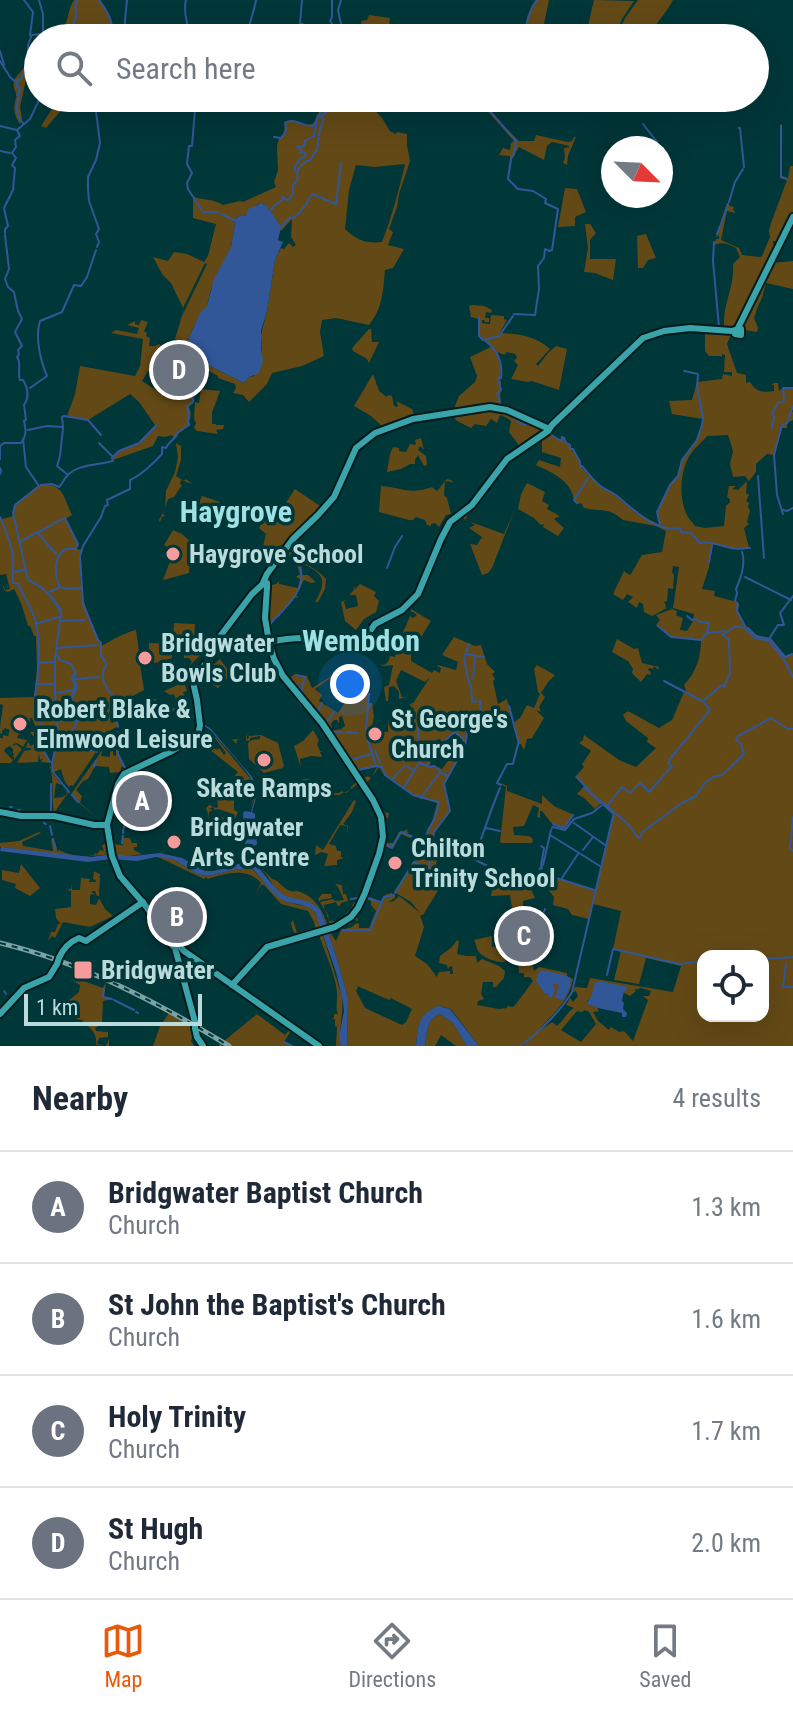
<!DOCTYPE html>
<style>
:root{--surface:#fff;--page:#f6f6f7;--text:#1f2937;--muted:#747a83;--line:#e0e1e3;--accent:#ea580c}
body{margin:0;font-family:"Roboto Condensed",sans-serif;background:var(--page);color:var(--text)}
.controls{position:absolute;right:24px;bottom:24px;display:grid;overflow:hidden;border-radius:16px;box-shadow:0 8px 32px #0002}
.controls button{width:72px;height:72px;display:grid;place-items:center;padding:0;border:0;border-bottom:2px solid var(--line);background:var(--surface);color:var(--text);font:40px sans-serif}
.compass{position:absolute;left:601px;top:136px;width:72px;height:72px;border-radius:50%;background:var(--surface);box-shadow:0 8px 32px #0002;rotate:114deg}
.scale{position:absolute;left:24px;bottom:20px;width:178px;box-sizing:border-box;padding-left:8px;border:4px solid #badadb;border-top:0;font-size:22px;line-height:28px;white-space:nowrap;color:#badadb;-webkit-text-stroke:6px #003739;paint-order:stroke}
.you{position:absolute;left:350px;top:684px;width:28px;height:28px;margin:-20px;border:6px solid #fff;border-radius:50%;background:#1a73e8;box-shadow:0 0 0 12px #1a73e833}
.badge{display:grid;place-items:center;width:52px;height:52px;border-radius:50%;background:var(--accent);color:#fff;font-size:26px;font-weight:700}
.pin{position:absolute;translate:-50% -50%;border:4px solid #fff;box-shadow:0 2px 8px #0006}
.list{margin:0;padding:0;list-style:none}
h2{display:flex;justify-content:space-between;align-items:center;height:104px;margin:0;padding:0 32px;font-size:34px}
h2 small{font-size:26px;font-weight:400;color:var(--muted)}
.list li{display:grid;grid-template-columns:52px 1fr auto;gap:24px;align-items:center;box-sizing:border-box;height:112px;padding:0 32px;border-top:2px solid var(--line)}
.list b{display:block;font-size:30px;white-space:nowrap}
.list p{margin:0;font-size:26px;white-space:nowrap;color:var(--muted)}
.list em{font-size:26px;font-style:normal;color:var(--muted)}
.icon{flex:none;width:44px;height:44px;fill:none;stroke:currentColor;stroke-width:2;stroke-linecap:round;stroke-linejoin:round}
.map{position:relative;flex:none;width:793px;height:1046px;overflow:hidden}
.search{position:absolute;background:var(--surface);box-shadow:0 8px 32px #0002;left:24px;right:24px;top:24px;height:88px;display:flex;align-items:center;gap:20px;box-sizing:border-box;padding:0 28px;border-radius:44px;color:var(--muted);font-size:30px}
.sheet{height:552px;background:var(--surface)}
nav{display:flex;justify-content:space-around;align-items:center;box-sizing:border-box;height:112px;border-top:2px solid var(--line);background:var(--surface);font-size:22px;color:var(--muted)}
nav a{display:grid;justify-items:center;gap:4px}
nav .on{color:var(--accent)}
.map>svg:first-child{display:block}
.green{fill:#634916;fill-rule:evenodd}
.water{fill:#315798}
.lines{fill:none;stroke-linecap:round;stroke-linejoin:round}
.stream{stroke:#315798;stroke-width:2}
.major-casing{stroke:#061b1c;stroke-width:10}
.major{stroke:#39a5aa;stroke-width:6}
.rail-casing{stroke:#7ba3a4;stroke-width:5}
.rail{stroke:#003739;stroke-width:2;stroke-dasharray:6;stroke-linecap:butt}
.major-bridge-casing{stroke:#061b1c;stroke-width:10;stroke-linecap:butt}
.major-bridge{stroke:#39a5aa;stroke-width:6}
.poi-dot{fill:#f59b9b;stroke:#003739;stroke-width:3}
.labels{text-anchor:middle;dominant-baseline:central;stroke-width:7;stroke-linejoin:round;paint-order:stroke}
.poi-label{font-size:26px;font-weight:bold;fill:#badadb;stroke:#003739;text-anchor:start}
.quarter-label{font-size:30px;font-weight:bold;fill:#9fe1e4;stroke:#003739}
</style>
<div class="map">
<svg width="793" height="1046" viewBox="0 0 793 1046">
<rect width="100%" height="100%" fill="#003739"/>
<g class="green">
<path d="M74,0H99C109,13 113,22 113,38H91L70,32L66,38H60C61,30 63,30 66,23C69,14 69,7 74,0Z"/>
<path d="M537,0H549L541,38H524C526,24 528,12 537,0Z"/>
<polygon points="594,0 634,1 622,19 614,38 585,38"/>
<path d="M638,0H673C666,14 655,23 649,38H616L625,18Z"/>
<polygon points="369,15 390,18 388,38 367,38 362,28 361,21 367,20"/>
<path d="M25,66H29L20,107L22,119L20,124C13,114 13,106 17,95C9,79 16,79 25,66Z"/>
<polygon points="59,98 82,98 82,102 94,105 93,98 99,98 96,102 96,109 94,109 68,102 46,128 41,126"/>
<path d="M314,98H318V101L324,112L333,105L338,98H364L382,118L390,131L396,134L397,132L407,134V145L410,161L399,194L397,207L389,229L393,232L388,245L404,249L393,268L385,270C383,290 383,308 369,325L336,318L322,320L320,332L324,356L302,366L272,373L267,384L249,402L243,395L233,393L236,388L235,384L218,378V376L193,362L181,352L185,345L175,339L182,316L207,264L205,263L183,308L171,283L162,274L153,257L168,261L174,252L187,254L204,262L208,256L216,224L193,218V197C204,200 213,199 223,205L240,201L243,202L276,187L274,182L278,170L277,146L279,138C285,134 285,129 284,122C295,117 302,126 313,124L320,110V107L315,105ZM404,164L405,165C398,192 392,217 382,242C367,244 356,240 345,229L349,190L356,165L375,167ZM259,203L266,206L267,210L272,213L281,231L292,219L291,237L296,245L293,247L289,243L284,249L281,248L275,260L267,311L261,335L262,356L254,376L249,377L244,383L196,359L184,350L194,326L207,306L211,289L231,247L235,224L234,220L241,215L246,216Z"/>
<polygon points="455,98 473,98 485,105 502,98 497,102 492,114 519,141 534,141 536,135 568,142 572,141 574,137 576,137 568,156 567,165 563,163 565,158 564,148 569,147 569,146 552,142 547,146 544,160 519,147 511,160 510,160 510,156 499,155 503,148 510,150 511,143 514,141 483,106 473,100 456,102"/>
<path d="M780,124L782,125L781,176L788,178L790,166H793V212L777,241H773V244L776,245L739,324L734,329L718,328L724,325C723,304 735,285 733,264L740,257L736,248C727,243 722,242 714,245L716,239H719V235L716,238L717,234L727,203L730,206L734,207L733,210L736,213L727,211L721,240L739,248L742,255L760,257L762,256L770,237L769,231L771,223L787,180L780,178Z"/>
<polygon points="565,188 577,189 586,212 575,217 575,226 558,227"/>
<polygon points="585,224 590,224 596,233 590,240 590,259 616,259 613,280 595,273 584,272 588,248"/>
<polygon points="646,234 656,258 648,260 643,268 638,268 637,236"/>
<polygon points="793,261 793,289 766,283 762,298 758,306 754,318 758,328 757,332 744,330 743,327 773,263"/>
<path d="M473,305L484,306L492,310L491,313L486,312L485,318H489V322H485L484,320H482V323L490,324L491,315L504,316V319L507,320L498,336L493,338L500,336L502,333C520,334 536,336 550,349L536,364L538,366L548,353L556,346L567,349L559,390L532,381L528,382L511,379L518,365L514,361L517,357L515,354L507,352L504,355L498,352V358L501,368L500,378L498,379L501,381C501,392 499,396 502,407L453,411L459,396L475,382L477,376L470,357L491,347L487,341L479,337L478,319L471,317L469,306Z"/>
<path d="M141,320L148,322L144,331L147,333L146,336L150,338L149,346H155L159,344L166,350L164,353L160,350L158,352L163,358L167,352C167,363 166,367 157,374L148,371L142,381L164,395L166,393L170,396L180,381L177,377L185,371L189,374L197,385L194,391L193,403L189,407L191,414L189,422L190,425L178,434L176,438L174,439L172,435L165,437L158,436L153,446L113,460L111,458L118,451L138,443L155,425L139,402L130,394L88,420L67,416L75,394L80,366L135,376L140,366L143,339L111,333L116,330L137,334L139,328L127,325L135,321V324L139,325Z"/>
<polygon points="369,329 371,329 372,342 379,342 369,363 367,359 353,351 352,348"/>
<path d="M712,330L731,334L727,344L737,373L746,375V383L750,382C756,392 763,393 774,391V385H771L774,383H778L779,391L783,388L793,387V410L792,409L791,411L793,412V420L787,423V428H781L774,455L767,454L756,464V472L749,481L745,476L733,477L730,464L733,451L728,435L707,436C702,443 694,448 690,455C680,471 678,500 688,517C690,520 693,523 695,526L705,528L724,526L726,506L730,502V499L727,497L729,486H736L732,489L738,490L747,481L746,493L749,495L746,501L749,503L748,507L750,511L747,522L749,524L744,528L749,548C736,551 725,546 713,544L709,567L702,589L715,591L714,596L737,602L739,605L737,611C746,627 751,637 771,638L786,657L793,654V1046H479L451,1009L438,1006C417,1016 418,1026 416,1046H347L348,999L338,962L321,911C310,897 293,903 280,893C273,888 270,878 264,872C261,869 258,866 255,863L253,864V861H256C259,868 267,873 272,879C280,880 282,889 291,891C293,892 295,891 297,891C313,895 322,908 328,926L330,925L326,912L318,899L322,894H331L332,898L320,900V902L333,899L335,901L344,900L338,887L335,884L342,885L343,894H346L348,901L341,903L340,906H338L336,902L324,905L325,912H328L326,913L329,916L328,917L329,921H335L345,916V914L350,911L354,902L357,905L350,920L351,924L342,927L336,931L330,932L336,941L341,930L352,927L355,924L359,923V928H369L376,911L371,905V901L366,899L357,916L358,921L355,920L354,917L369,890L367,896L381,902L385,895L391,893L395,895V898L388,902L394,901L399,896L408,903L420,913L411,902L394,892L413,862L416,860L418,853L410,852L412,846L409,845L410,841H417L401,834L392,848L385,845L380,858L384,823L386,836L384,843H393L399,832L404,831L407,829L408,834L421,839L422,835L425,836L433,819L437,803L413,796L384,775L379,767L372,777L377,767L357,771L362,779L368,776L371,778L366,784L367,787L382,812L389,813L388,818H384L330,731L341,729L345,726L342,716L339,717V724L337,720H334L331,724L332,728L330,729L288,679L295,674L307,676L312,688L333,675L338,669L337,673L331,678L332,680L329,679L315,689L322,695L319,701L338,713L346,701L345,700L355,682L353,691L349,695L346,700L372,694L370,695L369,703H372L374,717L372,726L373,727V725H377L374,727L380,729V732H388V721L395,720V716L409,715L411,706L409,705L414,702L430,677L425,682L401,670L396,681L402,697H407L399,699V692L394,686L389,687L388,701H386L384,687L389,685L393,665L383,666L380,664L384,665L388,662L390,656L386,655L395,657C396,645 405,629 410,616L413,618L417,615L413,612H411V609L431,621L411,653V661L432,673L434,670L440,673L441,668L437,666L438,665L456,670L458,662L442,655L454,637L475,646L481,645L487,664L495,672L492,674L495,679L493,681L498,704L507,699L511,716L469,722L465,746L444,784L450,811L434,832L432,838L433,849H439L434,875L444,881L423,915H420L424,927L415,956L427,964L437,977L439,972L450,971V974H453L452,966L449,967L448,970L447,965L439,963L440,956L452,947L457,940L459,941L457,954L466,956H476L477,963L482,959L499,966L505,971L504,978L496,987H493V982H483L481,994L484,999L478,1001L477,1005L499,1009L507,1008V1006L513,1007L516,1004L533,981L530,977H524V973H519L518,950L531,954L534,971L539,967L567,973V976L573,979C568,1005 550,1015 535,1034L552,1022L557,1026C563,1021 568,1011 574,1008L566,1005L570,998L573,1002L578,996L576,991L572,993L575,987L587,988L590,978L673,992L681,966L646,958L639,984L614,980L621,951L613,949L621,911L593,904L589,919L572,915L568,909L553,905L554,897C548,888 541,885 541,873L596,890L613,814L602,802L595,809L584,798L577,794L584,786L575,777L584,767L582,764L591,751L579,743L583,740L584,735L619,760L636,767L656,748L647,742L648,738L626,721L623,715L628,711L659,728L672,720L684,692L686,691L684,685C696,672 701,657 701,640L671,637L656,625L660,620L656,615L672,609L677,611L676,615L683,618L680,630L687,631L693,621L694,614L673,608L679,567L673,566L672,572L674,575L673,589L668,588L667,601L664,602L666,605L665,607L667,608L652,616L644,612L643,604L639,602L637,608L628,602L633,597L627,594L623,600L613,594L624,571L629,575L631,574L642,555L662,552L666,531L656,526L623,520C609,507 602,512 584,508L581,503L578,504L574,501C572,481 553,473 536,465L539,460L560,467L561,458L542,452V438L547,432L561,440L563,437L566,443L570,445V449L576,454L581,467L596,483L611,492L636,513L660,525L657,512L670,485L678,476L682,460L697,440L703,419L672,414L669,401L692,400L697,382L722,379L723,374L732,376V372H724L725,355L722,354V357L720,356H709L705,351V334H709ZM455,733L463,740L442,769L434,765L430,766L436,740L440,739L442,743ZM703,956H763V1016H703ZM355,985L389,1000L391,998L412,1009L406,1022L402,1025L365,1008L356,991L358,987ZM641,988L651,991L649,996H643L648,1000L633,1041L624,1031L619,1032L611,1027L609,1030L598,1021L593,1012L599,1011L597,1007L591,1005L589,1006L587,1001L592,997L594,990H624V993L630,996L636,991L634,990ZM585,1010L589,1012L596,1024L581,1042L561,1030L577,1011L582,1012Z"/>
<polygon points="373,374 379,391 387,397 388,395 392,396 394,406 397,407 398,405 396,401 412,409 415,416 383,427 371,416 354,406"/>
<polygon points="201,389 220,391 212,413 212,424 216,424 216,425 224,425 223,429 216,430 218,434 197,431 194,428 196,423 194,419 195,402 199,403"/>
<polygon points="485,409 500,409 544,427 545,432 521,448 509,432 511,421 507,418 500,415 497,423 491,419 486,426 475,424 471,428 457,421 452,415"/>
<polygon points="421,438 424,450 420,446 418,450 426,456 427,465 424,466 418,455 415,460 415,464 410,464 401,469 387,472 390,454 393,447 399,448 399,451 406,452 410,444 416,445 415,440"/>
<polygon points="176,443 181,446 181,460 176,476 184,481 186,479 192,484 181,480 180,484 182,485 174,497 168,499 163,514 165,516 162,517 160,522 159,520 165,509 166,491 175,472 178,457"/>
<path d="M447,479L453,481L447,487L452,482L445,481L444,495L447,498L451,514L446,515L439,527L435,523L431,524V526L427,525L425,520L416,517L413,520H409L379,512L381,486C404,488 408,495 432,487L437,491Z"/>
<polygon points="527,483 545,492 542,501 549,505 547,509 560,516 554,519 564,528 558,536 543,527 544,524 541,525 534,518 518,509 521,494"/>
<path d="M42,484C64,485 63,496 72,515L65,519L78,544L76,549L82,550C79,557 81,561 81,568C78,600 92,619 101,646C113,640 123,633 136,630L139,652L137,662L140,664L144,690L113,707L114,711L121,709L123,715L126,716H120V711L118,713V715L116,716L114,712H109L111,723L117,721L119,726L111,730L73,786L71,785L69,787C64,782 63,776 61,769L52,773L62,785L56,783L54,798L63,797L67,794L66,790L68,793L54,813C51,797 55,780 49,764L52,769L57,740L50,742V751L44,752L50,763L41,762L43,758L40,760L39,753L38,762L17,763L24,751L31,750V748H26L28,741L30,746C36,745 39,737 36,732V737L33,736L30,732L37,731L32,718H29L31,720L29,721L30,723L25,721H16L15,724L24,727V729L19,728L17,732L20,733L18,734H21L18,735L17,738L27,740L23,747L17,743L12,745L14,746L16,744L22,749L14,760V756L12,757L15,753L13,754V749L10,746L6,748L4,751L13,760L11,763H0V738H3V735L8,736L10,730L5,728L2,731V734L0,733C0,721 2,716 3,705L0,704V698L34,697L37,669L36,636H34L30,626H28L21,603L14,589L8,592L4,590L2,582L5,590L10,589L6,574L0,575V517L2,519L13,516L15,505Z"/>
<polygon points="295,489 323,508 283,551 262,550 266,534 259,528 264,518 272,524"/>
<polygon points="202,496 220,502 211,525 209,523 211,520 203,514 201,516 202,520 200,521 201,522 198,526 191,520"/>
<polygon points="472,507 465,520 504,534 515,509 492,568 488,573 482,575 470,544 477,545 482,537 469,528 475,525 459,516"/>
<polygon points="173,530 182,534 195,546 190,556 189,573 163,580 172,556 172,550 164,545"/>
<path d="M285,551L293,552C300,564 317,567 326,579L325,589L318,602H315C330,578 321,572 299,562L301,575H308L316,582L311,583L304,580L296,595L299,598L295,597L279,615L280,616C270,619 271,629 270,638L267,625L269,586L276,584L279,581V584L298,588L300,579L296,577L300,574L295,560L284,553Z"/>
<polygon points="360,584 376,592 374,596 379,601 376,612 364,619 356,630 345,621 341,602 346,600 344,602 346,609 358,606 356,595 349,595 354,590 353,586 355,589"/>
<polygon points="174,623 195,624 194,641 199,653 203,653 191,664 193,668 190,664 192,662 189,658 184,658 184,643 173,642"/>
<polygon points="617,639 634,649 638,648 642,663 659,667 658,670 654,666 653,669 649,668 648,670 651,672 650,675 647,674 641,682 632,673 633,669 628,661 612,652"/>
<polygon points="149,643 172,644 172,658 155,663 151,660 149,662 141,662 141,655 149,654"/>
<polygon points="220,659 231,674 218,688 196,675 200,671 204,674"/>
<polygon points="537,665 555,675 548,682 541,693 545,697 539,707 541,712 536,710 544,718 532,738 527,739 524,750 521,744 518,744 513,723 520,718 527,705 534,708 540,694 538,692 534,669"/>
<path d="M184,682L187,691L183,692L189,707L186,710L199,720C184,711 172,706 154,713L162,708L160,705L155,707L153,699H156L157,704L164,705L165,708H175V703L177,702L174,694L170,695L164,691Z"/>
<polygon points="313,730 319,740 317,744 320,751 323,751 320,752 322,757 311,756 300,759 302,779 310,779 312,784 322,786 325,789 325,794 339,793 342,791 344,793 351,789 351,787 357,781 354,776 359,783 346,793 342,793 340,795 324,795 320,787 302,782 301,768 294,746 303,741"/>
<polygon points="247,731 248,736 261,735 278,743 284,766 283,768 264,773 249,759 248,743 252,740 260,739 260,736 250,738 250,741 238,739 236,744 232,739 246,740 246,732 247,739 249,738"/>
<polygon points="212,734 213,734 254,783 256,792 251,808 254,791 233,778 238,772 210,750 213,747 217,750 219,748 224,755 226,753"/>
<polygon points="117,738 118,756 124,766 121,767 121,772 110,773 109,767 95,766 88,779 83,781 76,790 82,796 80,803 97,818 79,803 71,794 103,749 101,756 110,757 110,750 113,750 113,755 116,756 116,747 115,746 117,744"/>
<polygon points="498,782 507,786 507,791 542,804 542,795 554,806 574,815 566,826 563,828 553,825 542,811 540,811 540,818 537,817 539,808 533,805 524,826 513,827 514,835 529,836 533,839 532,843 501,843 500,842 506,787"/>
<polygon points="234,786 234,810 238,812 232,825 231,839 222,840 228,840 231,830 211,827 211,818 212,824 213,817 215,815 228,819 230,813 218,809 215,810 213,807 209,809 213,810 209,812 206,836 208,826 204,825 204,824 208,824 208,814 206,808 209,805 216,808 218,807 217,798 213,796 212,798 211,796 218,796"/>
<polygon points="354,800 356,801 352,812 343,824 348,826 347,831 347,826 340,825 329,844 336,846 337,851 341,851 341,857 344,858 337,860 337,865 324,866 328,854 321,852 315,855 316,845 323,850"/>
<path d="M39,832L41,833L22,842L23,846L53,851L51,839L55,838L53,840L57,851L60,852L57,850H59C69,855 82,858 95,855L94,853L97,854L100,850L104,851L102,846L106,842L107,850L105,852L109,853L110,844L123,845L122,838H130L132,843H137V847H134V850L142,854L129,856L112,854L82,857L0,847V843L19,841Z"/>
<path d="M158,857L173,859L197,874L208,876L238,869H252C264,879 271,895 286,901C294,905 304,905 312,908L317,916L342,997C344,1014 338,1030 341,1046H336L337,1027L335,1026V1019L330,1018H334V1014H338C335,1007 338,999 337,992C335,973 325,953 319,935H297L293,931L291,923L293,920L297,933L310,929L316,930L314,922L308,911L281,904L264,885H261L255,895L261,883C247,867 226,873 208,879L206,877L204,879Z"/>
<polygon points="21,864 40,888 30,896 15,888 16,884 2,880 2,870 19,873"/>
<polygon points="492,869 521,877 539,880 540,886 530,887 535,898 523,901 523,913 515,916 514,921 510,895 491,896 493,883 488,880"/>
<polygon points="94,871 101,875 99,876 100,878 99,896 97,896 95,891 91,891 95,895 92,894 90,895 90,904 96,905 99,898 105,909 113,916 90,927 63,922 55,938 52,936 48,941 51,932 55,932 58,924 61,924 56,918 55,909 71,907 71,891 67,890 71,889 71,883 72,890 80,890 81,878 90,879 89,882 96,882 95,879 93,880"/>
<path d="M492,936V947L505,946L506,955L505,962C497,963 483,958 478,951C477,950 475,941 474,940Z"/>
<path d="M75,978L103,988L106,982L104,996L113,999L103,1001L102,1024L95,1028L96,1031L108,1032V1037L99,1038L97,1044L106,1046L109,1039V1046L96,1045C98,1032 89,1028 81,1019L80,1020L75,1018L77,1013L68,1001L79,992L80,985L72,980L69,983Z"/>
<polygon points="169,1013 191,1025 193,1035 191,1041 194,1046 153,1046 160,1026"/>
<polygon points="257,1014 285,1035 291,1028 292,1029 284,1042 293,1046 232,1046 224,1041"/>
<path d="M440,1014L453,1023L467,1046H456L441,1035L435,1046H425C427,1034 426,1018 440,1014Z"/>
</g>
<g class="water">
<polygon points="260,203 268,206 268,210 272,213 281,227 278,240 283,242 275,260 267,311 261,331 261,348 263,361 259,373 249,377 244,383 196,359 184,349 200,313 207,306 214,279 231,247 235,224 234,220 241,215 246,216 248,209 256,206"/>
<path d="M173,709L190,715L211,729L252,777L258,791L252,812L255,814L257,844L252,848L253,852L258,854L260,859L255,860L256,865C263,872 276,891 284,895C297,901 311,898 321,911L338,962L348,999L347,1046H341L339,1036L344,1011L343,1002L336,972L315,912C305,902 291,906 279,898C271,893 261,877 253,869H238L208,876L197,874L173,859L163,858L156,857L137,861L111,859L88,862L0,851L1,847L91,857L112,854L133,856L160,853L182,858L205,871H214L241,863L250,864L251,860L248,859L247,853L251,852V848L245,844L243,813L245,811L251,812C253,804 257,795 255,787C251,773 221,743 211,731C192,716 178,708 155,713L164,710Z"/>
<path d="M541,970L565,975L571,979L570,987L564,1000L555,998L559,985L553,983L555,990L552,998L548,996V993H544C542,988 538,985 536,981L539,972Z"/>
<path d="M600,981L627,987L626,991H624L622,1001L624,1003L623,1009L627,1013L626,1017H622V1013L598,1008L591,1005L589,1006L587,1002C593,997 592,990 595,983Z"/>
<path d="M438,1006L450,1009L479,1046H467L453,1023L440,1014C426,1018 427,1034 425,1046H416C418,1026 417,1015 438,1006Z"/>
</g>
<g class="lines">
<g class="stream">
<path d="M99,0C109,13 113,22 113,38"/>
<path d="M186,0C182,14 190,25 188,38"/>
<polyline points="302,0 300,23 328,38"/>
<polyline points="332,0 332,17 330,21 333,25 334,38"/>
<polyline points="341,0 338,10 344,38"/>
<polyline points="32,35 42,34 43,32 43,14 39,0"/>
<path d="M65,38C72,26 79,19 75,7L77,0"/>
<polyline points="125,38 125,20 127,0"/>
<path d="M247,38C248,25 254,13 256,0"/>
<path d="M524,38C527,23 527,13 537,0"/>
<polyline points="0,51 4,65"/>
<polyline points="0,61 10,77 17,83"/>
<polyline points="196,98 192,146 189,146 187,164 192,173 187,183 188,189 203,212 218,212"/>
<polyline points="501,98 492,106 490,111 516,141"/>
<path d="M322,117C324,114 335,102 339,98"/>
<path d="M23,123C17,118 15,105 19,97L17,95L19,94L20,89L16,85L18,82L16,80L21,79L28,61V45L31,37L30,35L33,12L24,0"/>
<polyline points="643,124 657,142 659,148"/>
<polyline points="0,126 17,130"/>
<polyline points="781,126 781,177 787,179"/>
<polyline points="739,128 740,128 744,167"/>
<path d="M274,137L281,138C286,132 287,131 285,123C294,117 302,126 312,126L315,123"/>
<polyline points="0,151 10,153"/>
<polyline points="661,154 662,156"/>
<polyline points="296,172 294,168 299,160 306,155 304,152 300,153 301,150 297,147 304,146 305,141 314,136 318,115"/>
<polyline points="729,202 735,182 743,169"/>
<polyline points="301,210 305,206 312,194 336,204 341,163"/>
<path d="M270,211L274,206L283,199L282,197L288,200C294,196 293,191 293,185L297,181L298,169L306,161H310L314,153L317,151L320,128L324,120L322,117H320V110L315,98"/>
<polyline points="221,214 234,220"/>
<polyline points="721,224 728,204"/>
<polyline points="281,227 290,217 293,218 300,212"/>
<polyline points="5,233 5,229 8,226 4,208 13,190 15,168 12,165 16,158 12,153 16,147 15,140 20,136 17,130 30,119 40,98"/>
<polyline points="717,234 720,226"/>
<polyline points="714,242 713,261 719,327"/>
<polyline points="97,247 99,242 96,234 99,229 89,201 88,189 88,177 96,160 100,143 95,103 99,98"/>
<polyline points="514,314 535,315 539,289 538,266 544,258 545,249 549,251 552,250 558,209 545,203 546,199 533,191 518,189 508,179 511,159 514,154 516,142"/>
<polyline points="479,317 479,336 483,340"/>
<path d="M30,388L47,376C40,360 35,336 40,321L62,312L74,285L81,286L87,277L96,250"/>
<path d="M501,406L497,394L501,390L498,379L501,378C503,362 497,349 484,340L499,336L513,316"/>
<polyline points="503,410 523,425 529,423 541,430"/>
<polyline points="63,428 60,456 57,466 68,475"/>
<polyline points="772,428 774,416 772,414 778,403 784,401 783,388 793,388"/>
<polyline points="28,430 47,426 63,427 62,417 64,416 88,420 101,435"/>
<path d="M550,434L561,441L562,437L564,438L566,443L570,445V449H573L580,462V467L582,466C587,472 591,478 597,483C602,489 611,491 617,496C634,510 657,533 680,528L681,532L691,533L700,543C716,540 730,552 746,548H750"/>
<path d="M23,439L26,467L39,486L15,505L13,513L28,580C43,586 54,599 61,613L55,658V693L58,737L52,763L53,772L69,792"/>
<polyline points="99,443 112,456"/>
<path d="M0,459V446L4,443H21C27,435 26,430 24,421L26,420L24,405C31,395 26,385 23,380H20C17,372 22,363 17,357L19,354L18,350L22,346L15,332L22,319L18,311L14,292L8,287L5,279L9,269L5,235"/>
<polyline points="0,468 1,471 0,474"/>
<polyline points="758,476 764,558"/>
<path d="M41,485L52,484L59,487C62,484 64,479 67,476C77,464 99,465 113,461L112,458L119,451L139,443L156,426"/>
<polyline points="577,503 574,500 588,478"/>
<polyline points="327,510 335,499"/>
<polyline points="783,510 787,511 793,508"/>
<polyline points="783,514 777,495 774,455 782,425 787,423 793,406"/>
<path d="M0,517C5,529 11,542 13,556C14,565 12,574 13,583L18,584C24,596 31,607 35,619C41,641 39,674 35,696L38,697L37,700C42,708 39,710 40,719C40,730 46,733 40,744L50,762"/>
<path d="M54,523L65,518L78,544L76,549H66C53,556 54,575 60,587"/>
<polyline points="660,525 657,512 670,485 678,476 682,460 697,440 702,425 703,418 697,387 698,374 684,371"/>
<polyline points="38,533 56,554"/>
<polyline points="21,541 52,525"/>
<path d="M742,552C746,564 741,578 736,589L737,593L735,601L738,604L737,611L745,626"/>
<polyline points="709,562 712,545"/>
<polyline points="387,568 395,547 402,536"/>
<polyline points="13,572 25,570"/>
<polyline points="745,577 791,600"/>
<polyline points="49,592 60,587 67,589 81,588"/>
<polyline points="51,596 61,610"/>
<polyline points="687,616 692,620 696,619 700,622 709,623 707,633 725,631"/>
<polyline points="61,621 84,620"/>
<polyline points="35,624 59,617"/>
<path d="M269,625C283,609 305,594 301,570C299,555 291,555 296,539"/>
<polyline points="658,626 671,637 701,640 706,634"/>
<polyline points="745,628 735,626 723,635 729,640 729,644 730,673 724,687 722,685 703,701 710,710 670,759 668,763 672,766 649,792 640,783 630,793 622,787 607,806 629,825 638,838 640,838 642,832 682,803 696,796 704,784 713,777 722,775 744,754 741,744 736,740 738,736 771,718 788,729 793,729"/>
<polyline points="748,628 756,636 770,639 785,657 792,654"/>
<polyline points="746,629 755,638 769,641 772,645"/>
<polyline points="769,639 778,625 784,625 780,613 793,596"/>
<polyline points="773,646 783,658 793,677"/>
<polyline points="57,648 97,645"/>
<polyline points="466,654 484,657"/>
<path d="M57,655L60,660L71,664L76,673L74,678L77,687L71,700C88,716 76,720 70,736C69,741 70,746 71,750H95L97,752"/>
<polyline points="40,663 54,662"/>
<polyline points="296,675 305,677 301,691"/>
<polyline points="76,679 99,677"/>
<polyline points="468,679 464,658 469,644"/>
<polyline points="473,679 475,658"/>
<polyline points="292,680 304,694"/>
<polyline points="664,681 702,701"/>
<polyline points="36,684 54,684"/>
<polyline points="55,693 75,690"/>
<polyline points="73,694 75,685 72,678 74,674"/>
<polyline points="304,695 330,729"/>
<polyline points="298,701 302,706"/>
<polyline points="41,703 54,702"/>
<polyline points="509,706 513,721"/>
<polyline points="80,710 106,707"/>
<polyline points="318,711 322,703"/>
<polyline points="41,719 55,718"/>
<polyline points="56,721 77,720"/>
<polyline points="513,722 519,743"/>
<polyline points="326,723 334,712"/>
<polyline points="409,725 410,713"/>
<path d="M118,727C116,718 115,702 112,695C108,689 104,686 103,678C101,666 112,667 101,656V643L98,640L83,604L80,556L83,546L101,517L105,506L108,505L107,500L130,489V480C140,476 155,462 162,454V447L166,448C169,441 176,439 178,432L189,425L188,422L189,416L187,406L193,402L194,391L204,373"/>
<polyline points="418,729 419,714"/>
<polyline points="366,730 369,694"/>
<polyline points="418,730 419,745"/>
<polyline points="331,731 358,770 376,766"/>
<polyline points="118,732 118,754 125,768"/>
<polyline points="332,732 343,732"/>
<polyline points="346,732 358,733"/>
<polyline points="456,733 464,740"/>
<polyline points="366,734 376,766 382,767 385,775 413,795 439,802 434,820 428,830 425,842"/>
<polyline points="442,743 455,732"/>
<polyline points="41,744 69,736"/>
<polyline points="418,747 429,752 433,751 434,746"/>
<polyline points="375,750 380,763"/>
<polyline points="351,760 371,754"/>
<polyline points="427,765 432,752"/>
<polyline points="407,766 413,770"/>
<polyline points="94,767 96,761"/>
<polyline points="577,777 593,795 607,806"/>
<polyline points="393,778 405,766"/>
<polyline points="501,785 497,783 507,764 513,764 518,744"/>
<polyline points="404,787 419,763 430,767 434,766 441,772"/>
<polyline points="585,788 601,803"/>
<polyline points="72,795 78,802"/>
<polyline points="421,798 440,772 448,776"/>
<polyline points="604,805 612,813"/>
<polyline points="10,807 12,807"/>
<polyline points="18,810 20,810"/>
<polyline points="51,814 51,784"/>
<polyline points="124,814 123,788 125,785"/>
<polyline points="793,817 790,849 793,851"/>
<polyline points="44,823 46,824"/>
<polyline points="574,823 605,845"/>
<polyline points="553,824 564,828 573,815"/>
<polyline points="50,826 52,835"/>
<polyline points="486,828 500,831"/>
<polyline points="552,828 553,827 565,830 574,819 592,813 602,805"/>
<polyline points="123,833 124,826"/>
<polyline points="550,835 600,866"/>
<polyline points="53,839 56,849"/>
<polyline points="433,840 434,832 450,811 444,784 465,746 469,721 481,719 480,701 472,702 471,686 468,680"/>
<polyline points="122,843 123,836"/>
<polyline points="384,844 392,848 401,832 432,845 429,869 414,862 395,893"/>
<polyline points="583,850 593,837"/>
<polyline points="469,857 494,869 512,874"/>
<path d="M474,859C483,835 490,811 500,788"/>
<polyline points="543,865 551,830"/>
<polyline points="541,866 544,848 541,846"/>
<polyline points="542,867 541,873 594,890"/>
<polyline points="514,874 525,878 537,878 540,868"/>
<polyline points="562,878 578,854"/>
<polyline points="539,879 540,885"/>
<polyline points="366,897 380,902"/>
<polyline points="351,899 358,898"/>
<polyline points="539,924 545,909"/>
<polyline points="342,930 370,930 384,897 394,895"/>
<polyline points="763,959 793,957"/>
<polyline points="786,964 783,987 793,987"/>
<polyline points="607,975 613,949 680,964 703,961"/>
<polyline points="104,988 103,997 112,999"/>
<polyline points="4,991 6,994"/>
<polyline points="114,1000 134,1010"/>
<polyline points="136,1012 138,1013"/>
<polyline points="284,1042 292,1046"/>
<path d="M525,1043C543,1027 560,1012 572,992L614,812"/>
<polyline points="220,1045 221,1046"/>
<polyline points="520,1046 522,1045"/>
</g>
<g class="major-casing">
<g id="major">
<polyline points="738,328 793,217"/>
<polyline points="263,583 267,574 293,539 318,515 334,497 356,448 375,433 413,419 490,407 507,410 547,428"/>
<path d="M269,642C287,638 305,637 323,639C337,641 348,647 362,642L375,624L402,610L418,594L441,539L450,522L472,505L507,459L548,431L552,425L643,338L664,331L690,328L732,331L738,329H741V335L735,334"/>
<polyline points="0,812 21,816 54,816 94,825 107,825"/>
<polyline points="170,943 175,948 195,1022"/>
<polyline points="176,945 169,939 145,905 120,876 112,856 107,825 118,784 124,774 172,751 198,736 200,725 197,700 193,682 193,677 210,659 221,635 252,594 264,583 267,583 267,587"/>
<polyline points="176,945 179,945 184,951 319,1046"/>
<path d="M59,958C63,949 69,942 79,938L86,941L143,902"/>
<polyline points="232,985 267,947 335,927 351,917 358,908 365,893 379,854 383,837 381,817 373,800 322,723 283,676 274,659 269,642 265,618 267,587"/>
<polyline points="0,1014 24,988 49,977 57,964"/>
<polyline points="195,1028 197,1037 203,1046"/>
</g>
</g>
<use href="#major" class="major"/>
<g class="rail-casing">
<path id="rail" d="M0,943C83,963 157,1002 229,1046"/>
</g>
<use href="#rail" class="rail"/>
<g class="major-bridge-casing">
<g id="major-bridge">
<polyline points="57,964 59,958"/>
<polyline points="195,1028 195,1022"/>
</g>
</g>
<use href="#major-bridge" class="major-bridge"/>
</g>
<g class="poi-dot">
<circle cx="173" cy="554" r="8"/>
<circle cx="145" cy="658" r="8"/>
<circle cx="20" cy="724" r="8"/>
<circle cx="375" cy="734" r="8"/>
<circle cx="264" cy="760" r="8"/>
<circle cx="174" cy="842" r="8"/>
<circle cx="395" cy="863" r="8"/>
<rect x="73" y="960" width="20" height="20" rx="4"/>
</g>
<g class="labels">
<g class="poi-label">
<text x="189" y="554">Haygrove School</text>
<text x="161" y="643">Bridgwater<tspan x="161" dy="30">Bowls Club</tspan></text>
<text x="36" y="709">Robert Blake &amp;<tspan x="36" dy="30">Elmwood Leisure</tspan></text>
<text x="391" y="719">St George's<tspan x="391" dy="30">Church</tspan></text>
<text x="264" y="788" text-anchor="middle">Skate Ramps</text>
<text x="190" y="827">Bridgwater<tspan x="190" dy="30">Arts Centre</tspan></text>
<text x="411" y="848">Chilton<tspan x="411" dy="30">Trinity School</tspan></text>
<text x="101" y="970">Bridgwater</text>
</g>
<g class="quarter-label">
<text x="236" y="511">Haygrove</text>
<text x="361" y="640">Wembdon</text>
</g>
</g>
</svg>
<div class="controls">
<button><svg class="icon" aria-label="locate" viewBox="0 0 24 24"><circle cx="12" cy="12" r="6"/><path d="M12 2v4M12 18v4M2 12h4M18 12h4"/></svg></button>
</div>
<svg class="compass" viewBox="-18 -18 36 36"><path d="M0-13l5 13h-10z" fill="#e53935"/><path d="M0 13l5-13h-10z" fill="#747a83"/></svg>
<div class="scale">1 km</div>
<div class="you"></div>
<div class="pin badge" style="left:142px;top:801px;background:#6b7280">A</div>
<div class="pin badge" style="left:177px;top:917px;background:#6b7280">B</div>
<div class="pin badge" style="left:524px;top:936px;background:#6b7280">C</div>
<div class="pin badge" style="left:179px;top:370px;background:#6b7280">D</div>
<div class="search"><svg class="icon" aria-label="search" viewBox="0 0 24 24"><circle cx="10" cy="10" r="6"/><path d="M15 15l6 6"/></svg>Search here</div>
</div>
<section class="sheet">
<h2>Nearby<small>4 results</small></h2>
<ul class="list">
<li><span class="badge" style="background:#6b7280">A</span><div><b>Bridgwater Baptist Church</b><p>Church</p></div><em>1.3 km</em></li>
<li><span class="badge" style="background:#6b7280">B</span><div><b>St John the Baptist's Church</b><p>Church</p></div><em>1.6 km</em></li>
<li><span class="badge" style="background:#6b7280">C</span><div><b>Holy Trinity</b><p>Church</p></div><em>1.7 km</em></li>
<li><span class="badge" style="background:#6b7280">D</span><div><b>St Hugh</b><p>Church</p></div><em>2.0 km</em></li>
</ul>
</section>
<nav>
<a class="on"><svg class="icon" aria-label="map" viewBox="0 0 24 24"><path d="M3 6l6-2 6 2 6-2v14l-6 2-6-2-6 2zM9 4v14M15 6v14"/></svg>Map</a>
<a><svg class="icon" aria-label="directions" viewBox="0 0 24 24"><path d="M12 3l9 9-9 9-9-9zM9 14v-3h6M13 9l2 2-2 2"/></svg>Directions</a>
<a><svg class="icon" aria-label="saved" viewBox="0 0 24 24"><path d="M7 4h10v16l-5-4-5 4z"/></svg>Saved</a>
</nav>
